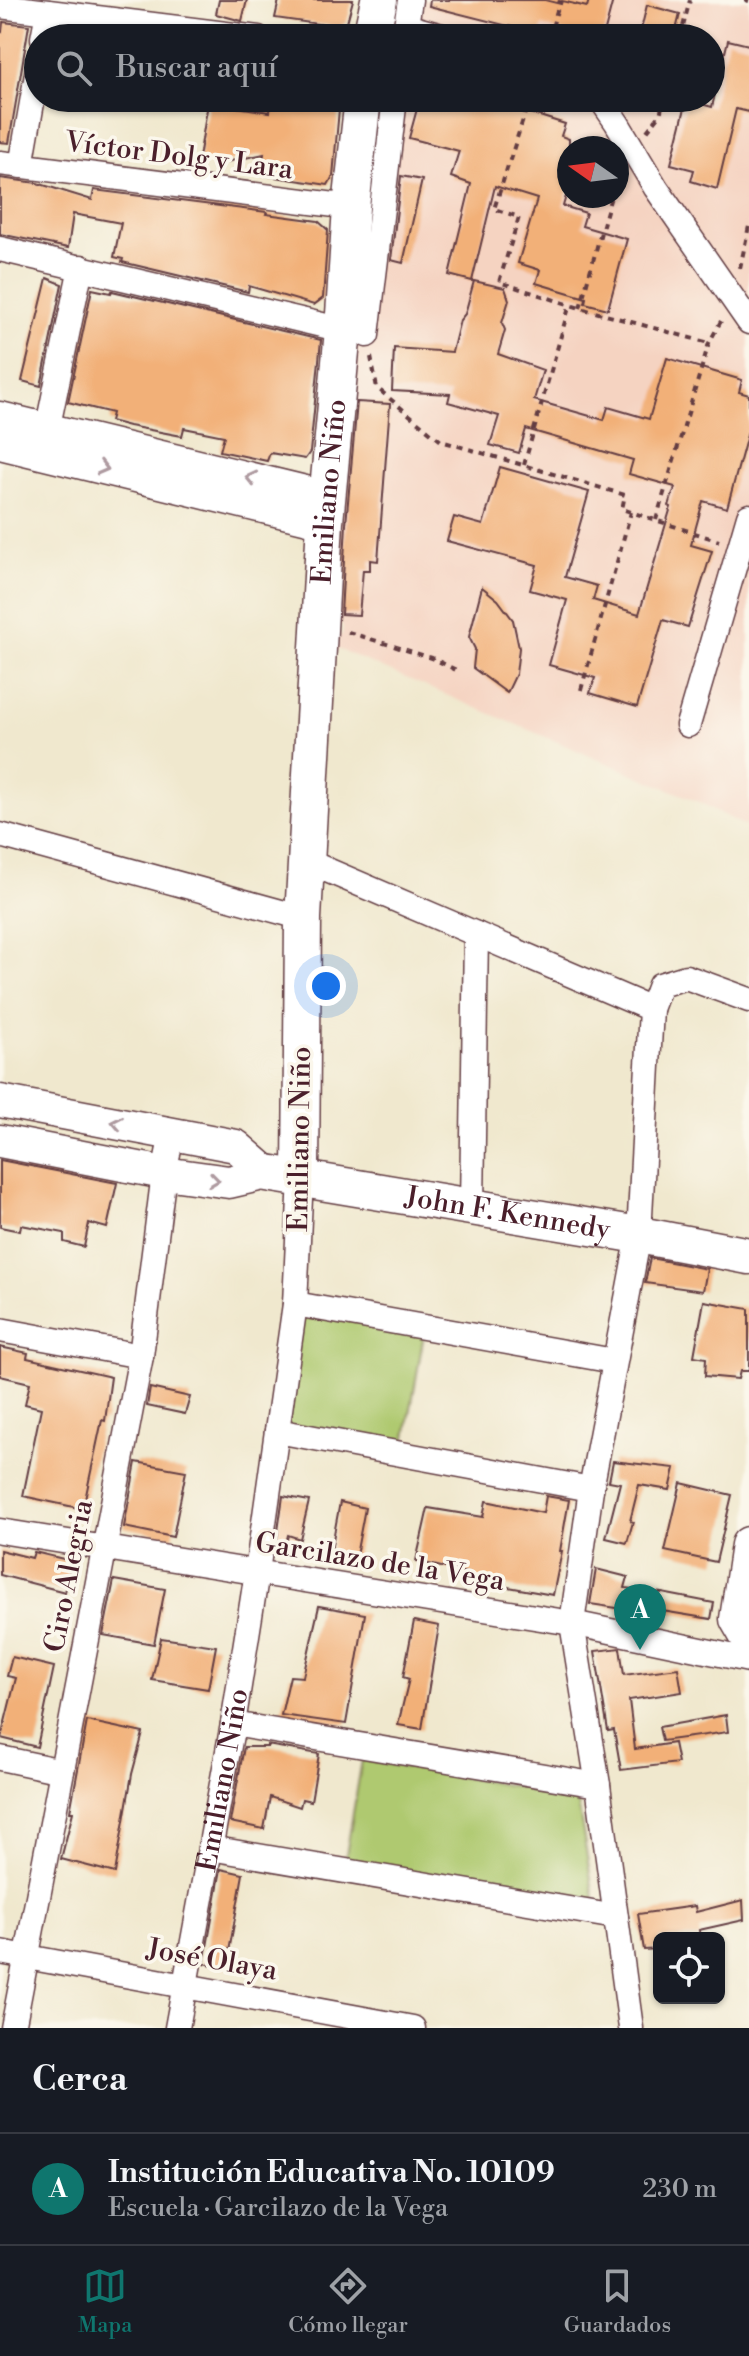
<!DOCTYPE html>
<html lang="es">
<meta charset="utf-8">
<style>
:root{--surface:#171b24;--page:#20242c;--text:#f1f3f6;--muted:#9ea1a6;--line:#363941;--accent:#0f766e}
body{margin:0;font-family:"Libre Bodoni",serif;background:var(--page);color:var(--text)}
.controls{position:absolute;right:24px;bottom:24px;display:grid;overflow:hidden;border-radius:12px;box-shadow:0 2px 6px #0004}
.controls button{width:72px;height:72px;display:grid;place-items:center;padding:0;border:0;border-bottom:2px solid var(--line);background:var(--surface);color:var(--text);font:40px sans-serif}
.compass{position:absolute;left:557px;top:136px;width:72px;height:72px;border-radius:50%;background:var(--surface);box-shadow:0 2px 6px #0004;rotate:284deg}
.you{position:absolute;left:326px;top:986px;width:28px;height:28px;margin:-20px;border:6px solid #fff;border-radius:50%;background:#1a73e8;box-shadow:0 0 0 12px #1a73e833}
.badge{display:grid;place-items:center;width:52px;height:52px;border-radius:50%;background:var(--accent);color:#fff;font-size:26px;font-weight:700}
.pin{position:absolute;translate:-50% -66px;filter:drop-shadow(0 2px 4px #0008)}
.pin::after{content:'';position:absolute;top:42px;width:28px;height:24px;background:inherit;clip-path:polygon(0 0,100% 0,50% 100%)}
.list{margin:0;padding:0;list-style:none}
h2{display:flex;justify-content:space-between;align-items:center;height:104px;margin:0;padding:0 32px;font-size:34px}
h2 small{font-size:26px;font-weight:400;color:var(--muted)}
.list li{display:grid;grid-template-columns:52px 1fr auto;gap:24px;align-items:center;box-sizing:border-box;height:112px;padding:0 32px;border-top:2px solid var(--line)}
.list b{display:block;font-size:30px;white-space:nowrap}
.list p{margin:0;font-size:26px;white-space:nowrap;color:var(--muted)}
.list em{font-size:26px;font-style:normal;color:var(--muted)}
.icon{flex:none;width:44px;height:44px;fill:none;stroke:currentColor;stroke-width:2;stroke-linecap:round;stroke-linejoin:round}
.map{position:relative;flex:none;width:749px;height:2028px;overflow:hidden}
.search{position:absolute;background:var(--surface);box-shadow:0 2px 6px #0004;left:24px;right:24px;top:24px;height:88px;display:flex;align-items:center;gap:20px;box-sizing:border-box;padding:0 28px;border-radius:44px;color:var(--muted);font-size:30px}
.sheet{height:216px;background:var(--surface)}
nav{display:flex;justify-content:space-around;align-items:center;box-sizing:border-box;height:112px;border-top:2px solid var(--line);background:var(--surface);font-size:22px;color:var(--muted)}
nav a{display:grid;justify-items:center;gap:4px}
nav .on{color:var(--accent)}
.map>svg:first-child{display:block}
.built{fill:#f5d3c1;fill-rule:evenodd}
.green{fill:#afc96f;stroke:#7c744d;stroke-width:2}
.building{fill:#f2b078}
.lines{fill:none;stroke-linecap:round;stroke-linejoin:round}
.minor-casing{stroke:#633d43;stroke-width:27}
.tertiary-casing{stroke:#633d43;stroke-width:35}
.secondary-casing{stroke:#633d43;stroke-width:39}
.path{stroke:#633d43;stroke-width:4;stroke-dasharray:6 6;stroke-linecap:butt}
.minor{stroke:#fff;stroke-width:24}
.tertiary{stroke:#fff;stroke-width:32}
.secondary{stroke:#fff;stroke-width:36}
.oneway{stroke:#ae9aa0}
.labels{text-anchor:middle;dominant-baseline:central;stroke-width:7;stroke-linejoin:round;paint-order:stroke}
.street-label{font-size:28px;fill:#4a1f2b;stroke:#fbf7ec}
</style>
<div class="map">
<svg width="749" height="2028" viewBox="0 0 749 2028">
<rect width="100%" height="100%" fill="#fbf7ec"/>
<filter id="ink" filterUnits="userSpaceOnUse"><feTurbulence type="fractalNoise" baseFrequency=".0125" numOctaves="2"/><feDisplacementMap in="SourceGraphic" scale="16" xChannelSelector="R" yChannelSelector="G"/><feConvolveMatrix kernelMatrix="1 2 1 2 8 2 1 2 1" color-interpolation-filters="sRGB"/></filter>
<filter id="wash" filterUnits="userSpaceOnUse"><feTurbulence type="fractalNoise" baseFrequency=".006" numOctaves="4" result="noise"/><feDisplacementMap in="SourceGraphic" scale="32" xChannelSelector="R" yChannelSelector="G"/><feGaussianBlur stdDeviation="1.8" result="paint"/><feColorMatrix in="noise" values="0 0 0 0 0 0 0 0 0 0 0 0 0 0 0 0 0 1.4 0 .05"/><feComposite in="paint" operator="in"/></filter>
<g filter="url(#wash)">
<rect width="100%" height="100%" fill="#f0e8ce"/>
<path class="built" d="M382,0H749V828L697,801L328,645L329,635H342L343,626L330,618L365,98H711V38H372ZM569,148H617V196H569Z"/>
<g class="green">
<polygon points="295,1304 425,1328 403,1454 277,1431"/>
<polygon points="362,1760 577,1797 595,1904 345,1861"/>
</g>
<g id="blocks">
<g class="building">
<polygon points="219,0 247,0 242,21 216,14"/>
<polygon points="279,0 353,0 347,22 339,27 275,18"/>
<polygon points="430,0 545,0 561,4 562,1 587,7 589,0 613,0 603,38 579,38 579,36 542,26 540,34 429,6"/>
<polygon points="647,5 680,14 674,38 639,38"/>
<polygon points="3,22 29,25 9,143 0,142 0,31 2,32"/>
<polygon points="728,40 749,45 749,112 736,109 717,189 691,181 694,170 671,164 687,100 712,107"/>
<polygon points="272,98 340,98 333,176 328,185 261,175 264,154 217,164 214,161 199,158 208,103 270,112"/>
<polygon points="420,98 517,98 514,108 565,124 561,136 569,139 569,186 563,206 586,213 582,226 627,239 608,309 585,303 586,298 536,283 540,270 518,263 537,199 495,186 472,281 449,275 471,184 451,177 459,151 409,138"/>
<polygon points="401,176 422,180 403,263 391,260"/>
<polygon points="0,178 37,183 92,200 94,190 267,212 266,214 318,221 328,230 323,298 314,305 249,286 248,292 122,262 123,259 114,257 121,223 73,214 68,248 0,234"/>
<polygon points="47,278 62,284 41,386 22,381"/>
<polygon points="474,281 505,288 509,300 502,323 505,330 498,354 543,370 534,400 604,420 608,407 649,419 667,358 742,380 739,392 749,395 749,428 727,508 703,501 691,545 712,551 688,627 663,620 637,707 590,693 595,678 549,665 567,600 530,590 537,565 447,541 454,517 483,525 500,467 589,492 565,577 597,586 593,600 639,614 671,507 669,506 675,487 629,474 633,460 526,429 519,453 490,445 499,416 448,402 450,394 392,391 394,348 452,352 460,320 465,314"/>
<polygon points="92,289 111,293 112,291 321,340 310,452 305,459 270,453 267,461 220,451 224,436 184,428 182,436 129,426 110,421 112,413 68,402"/>
<polygon points="357,402 390,404 378,561 370,560 370,570 363,570 359,615 341,614 346,524"/>
<polygon points="482,587 498,600 513,620 519,648 516,674 507,693 473,668 475,649 469,637"/>
<polygon points="0,1160 117,1183 107,1228 89,1223 84,1247 64,1242 64,1233 21,1225 20,1231 0,1227"/>
<polygon points="650,1258 707,1269 703,1291 645,1283"/>
<polygon points="704,1301 749,1309 749,1371 740,1371 738,1379 705,1376 706,1358 694,1356"/>
<polygon points="0,1347 28,1353 27,1358 111,1377 105,1421 102,1420 83,1509 23,1496 41,1408 25,1404 30,1383 0,1376"/>
<polygon points="150,1388 190,1397 185,1414 147,1406"/>
<polygon points="613,1461 675,1468 670,1490 639,1485 630,1521 633,1522 627,1543 606,1538 620,1483 609,1481"/>
<polygon points="136,1462 186,1471 173,1537 124,1527"/>
<polygon points="681,1483 732,1495 716,1562 665,1551"/>
<polygon points="283,1496 309,1501 300,1539 288,1535 285,1547 276,1545"/>
<polygon points="546,1496 569,1500 560,1551 562,1551 553,1595 469,1580 471,1574 416,1561 428,1508 483,1517 486,1501 543,1513"/>
<polygon points="340,1502 365,1508 355,1561 330,1556"/>
<polygon points="0,1550 32,1558 34,1552 72,1561 65,1592 0,1575"/>
<polygon points="596,1569 628,1577 625,1588 662,1593 714,1603 711,1619 650,1609 650,1613 590,1604"/>
<polygon points="114,1580 165,1589 154,1644 103,1635"/>
<polygon points="319,1606 365,1614 346,1724 281,1715 290,1676 303,1677"/>
<polygon points="414,1621 439,1626 422,1729 398,1725 409,1679 403,1677"/>
<polygon points="161,1638 216,1646 208,1689 152,1680"/>
<polygon points="620,1648 624,1675 678,1668 682,1692 629,1700 635,1749 674,1743 678,1763 621,1770 614,1730 608,1731 595,1651"/>
<polygon points="12,1657 54,1667 37,1747 1,1738 16,1678 7,1676"/>
<polygon points="726,1715 728,1732 662,1741 659,1727"/>
<polygon points="87,1721 143,1733 132,1774 115,1873 61,1859 73,1812 70,1812"/>
<polygon points="267,1745 319,1754 311,1801 302,1799 300,1807 270,1797 264,1829 230,1822 244,1747 267,1747"/>
<polygon points="221,1869 243,1874 226,1968 204,1963"/>
<polygon points="743,1900 744,1920 699,1930 700,1938 659,1938 659,1949 644,1950 638,1914 695,1906 696,1912"/>
</g>
</g>
</g>
<g filter="url(#ink)">
<use href="#blocks" fill-opacity="0" stroke="#633d43" stroke-width="2"/>
<g class="lines">
<g class="minor-casing">
<g id="minor">
<polyline points="0,6 258,38"/>
<polyline points="406,26 449,38"/>
<polyline points="43,38 48,12"/>
<polyline points="404,38 410,0"/>
<polyline points="600,98 617,123 656,188 749,322"/>
<polyline points="0,163 351,207"/>
<polyline points="21,166 38,68"/>
<polyline points="0,249 343,330"/>
<polyline points="367,335 395,98"/>
<polyline points="44,445 81,267"/>
<polyline points="688,725 749,516"/>
<polyline points="0,835 303,918"/>
<polyline points="306,861 651,1009 639,1235 591,1489 572,1623 598,1785 631,2028"/>
<polyline points="651,1009 660,985 686,977 749,1000"/>
<polyline points="472,1206 476,934"/>
<polyline points="295,1304 614,1361"/>
<polyline points="0,1330 141,1356"/>
<polyline points="277,1431 591,1489"/>
<polyline points="0,1531 572,1623 749,1660"/>
<polyline points="233,1724 598,1785"/>
<polyline points="0,1758 62,1771"/>
<polyline points="210,1848 616,1917"/>
<polyline points="0,1952 413,2028"/>
<polyline points="13,2028 141,1356 164,1173 172,1134"/>
<path id="s1" d="M177,2028L233,1724L257,1572L295,1304L301,1177"/>
</g>
</g>
<g class="tertiary-casing">
<g id="tertiary">
<polyline points="0,418 326,497"/>
<polyline points="0,443 325,522"/>
<polyline points="0,1101 236,1146 267,1173"/>
<polyline points="0,1141 164,1173 229,1182 267,1173"/>
</g>
</g>
<g class="secondary-casing">
<g id="secondary">
<polyline points="371,38 379,0"/>
<path id="s2" d="M267,1173L639,1235L749,1256"/>
<path id="s3" d="M301,1177L303,918L325,522L343,330L351,207L363,98"/>
<polyline points="749,1545 738,1619 749,1638"/>
</g>
</g>
<g class="path">
<polyline points="745,0 749,1"/>
<polyline points="549,38 560,0"/>
<polyline points="680,38 690,0"/>
<polyline points="530,98 494,209 519,217 499,282 580,308 709,343"/>
<polyline points="647,131 660,115 664,98"/>
<polyline points="740,268 749,226"/>
<polyline points="580,308 611,196"/>
<polyline points="371,357 377,388 441,441 625,495 622,509 719,541"/>
<polyline points="524,465 570,304"/>
<polyline points="656,520 709,343 721,321"/>
<polyline points="348,632 432,658 458,671"/>
<polyline points="581,690 631,512"/>
</g>
<use href="#minor" class="minor"/>
<use href="#tertiary" class="tertiary"/>
<use href="#secondary" class="secondary"/>
</g>
<defs><path id="oneway-chevron" d="M-2-3.5L2.5 0L-2 3.5" fill="none" stroke-width="1.6" stroke-linecap="round" stroke-linejoin="round" transform="scale(2)"/></defs>
<g class="oneway">
<use href="#oneway-chevron" transform="translate(103 468) rotate(14)"/>
<use href="#oneway-chevron" transform="translate(251 478) rotate(-167)"/>
<use href="#oneway-chevron" transform="translate(117 1123) rotate(-169)"/>
<use href="#oneway-chevron" transform="translate(214 1180) rotate(8)"/>
</g>
</g>
<g class="labels">
<g class="street-label">
<text transform="translate(179 156) rotate(7)">Víctor Dolg y Lara</text>
<text stroke="none"><textPath href="#s3" startOffset="686">Emiliano Niño</textPath></text>
<text transform="translate(300 1139) rotate(-89)">Emiliano Niño</text>
<text stroke="none"><textPath href="#s2" startOffset="244">John F. Kennedy</textPath></text>
<text transform="translate(380 1562) rotate(9)">Garcilazo de la Vega</text>
<text transform="translate(69 1576) rotate(-79)">Ciro Alegria</text>
<text stroke="none"><textPath href="#s1" startOffset="252">Emiliano Niño</textPath></text>
<text transform="translate(212 1960) rotate(10)">José Olaya</text>
</g>
</g>
</svg>
<div class="controls">
<button><svg class="icon" aria-label="locate" viewBox="0 0 24 24"><circle cx="12" cy="12" r="6"/><path d="M12 2v4M12 18v4M2 12h4M18 12h4"/></svg></button>
</div>
<svg class="compass" viewBox="-18 -18 36 36"><path d="M0-13l5 13h-10z" fill="#e53935"/><path d="M0 13l5-13h-10z" fill="#9ea1a6"/></svg>
<div class="you"></div>
<div class="pin badge" style="left:640px;top:1650px">A</div>
<div class="search"><svg class="icon" aria-label="search" viewBox="0 0 24 24"><circle cx="10" cy="10" r="6"/><path d="M15 15l6 6"/></svg>Buscar aquí</div>
</div>
<section class="sheet">
<h2>Cerca<small></small></h2>
<ul class="list">
<li><span class="badge">A</span><div><b>Institución Educativa No. 10109</b><p>Escuela · Garcilazo de la Vega</p></div><em>230 m</em></li>
</ul>
</section>
<nav>
<a class="on"><svg class="icon" aria-label="map" viewBox="0 0 24 24"><path d="M3 6l6-2 6 2 6-2v14l-6 2-6-2-6 2zM9 4v14M15 6v14"/></svg>Mapa</a>
<a><svg class="icon" aria-label="directions" viewBox="0 0 24 24"><path d="M12 3l9 9-9 9-9-9zM9 14v-3h6M13 9l2 2-2 2"/></svg>Cómo llegar</a>
<a><svg class="icon" aria-label="saved" viewBox="0 0 24 24"><path d="M7 4h10v16l-5-4-5 4z"/></svg>Guardados</a>
</nav>
